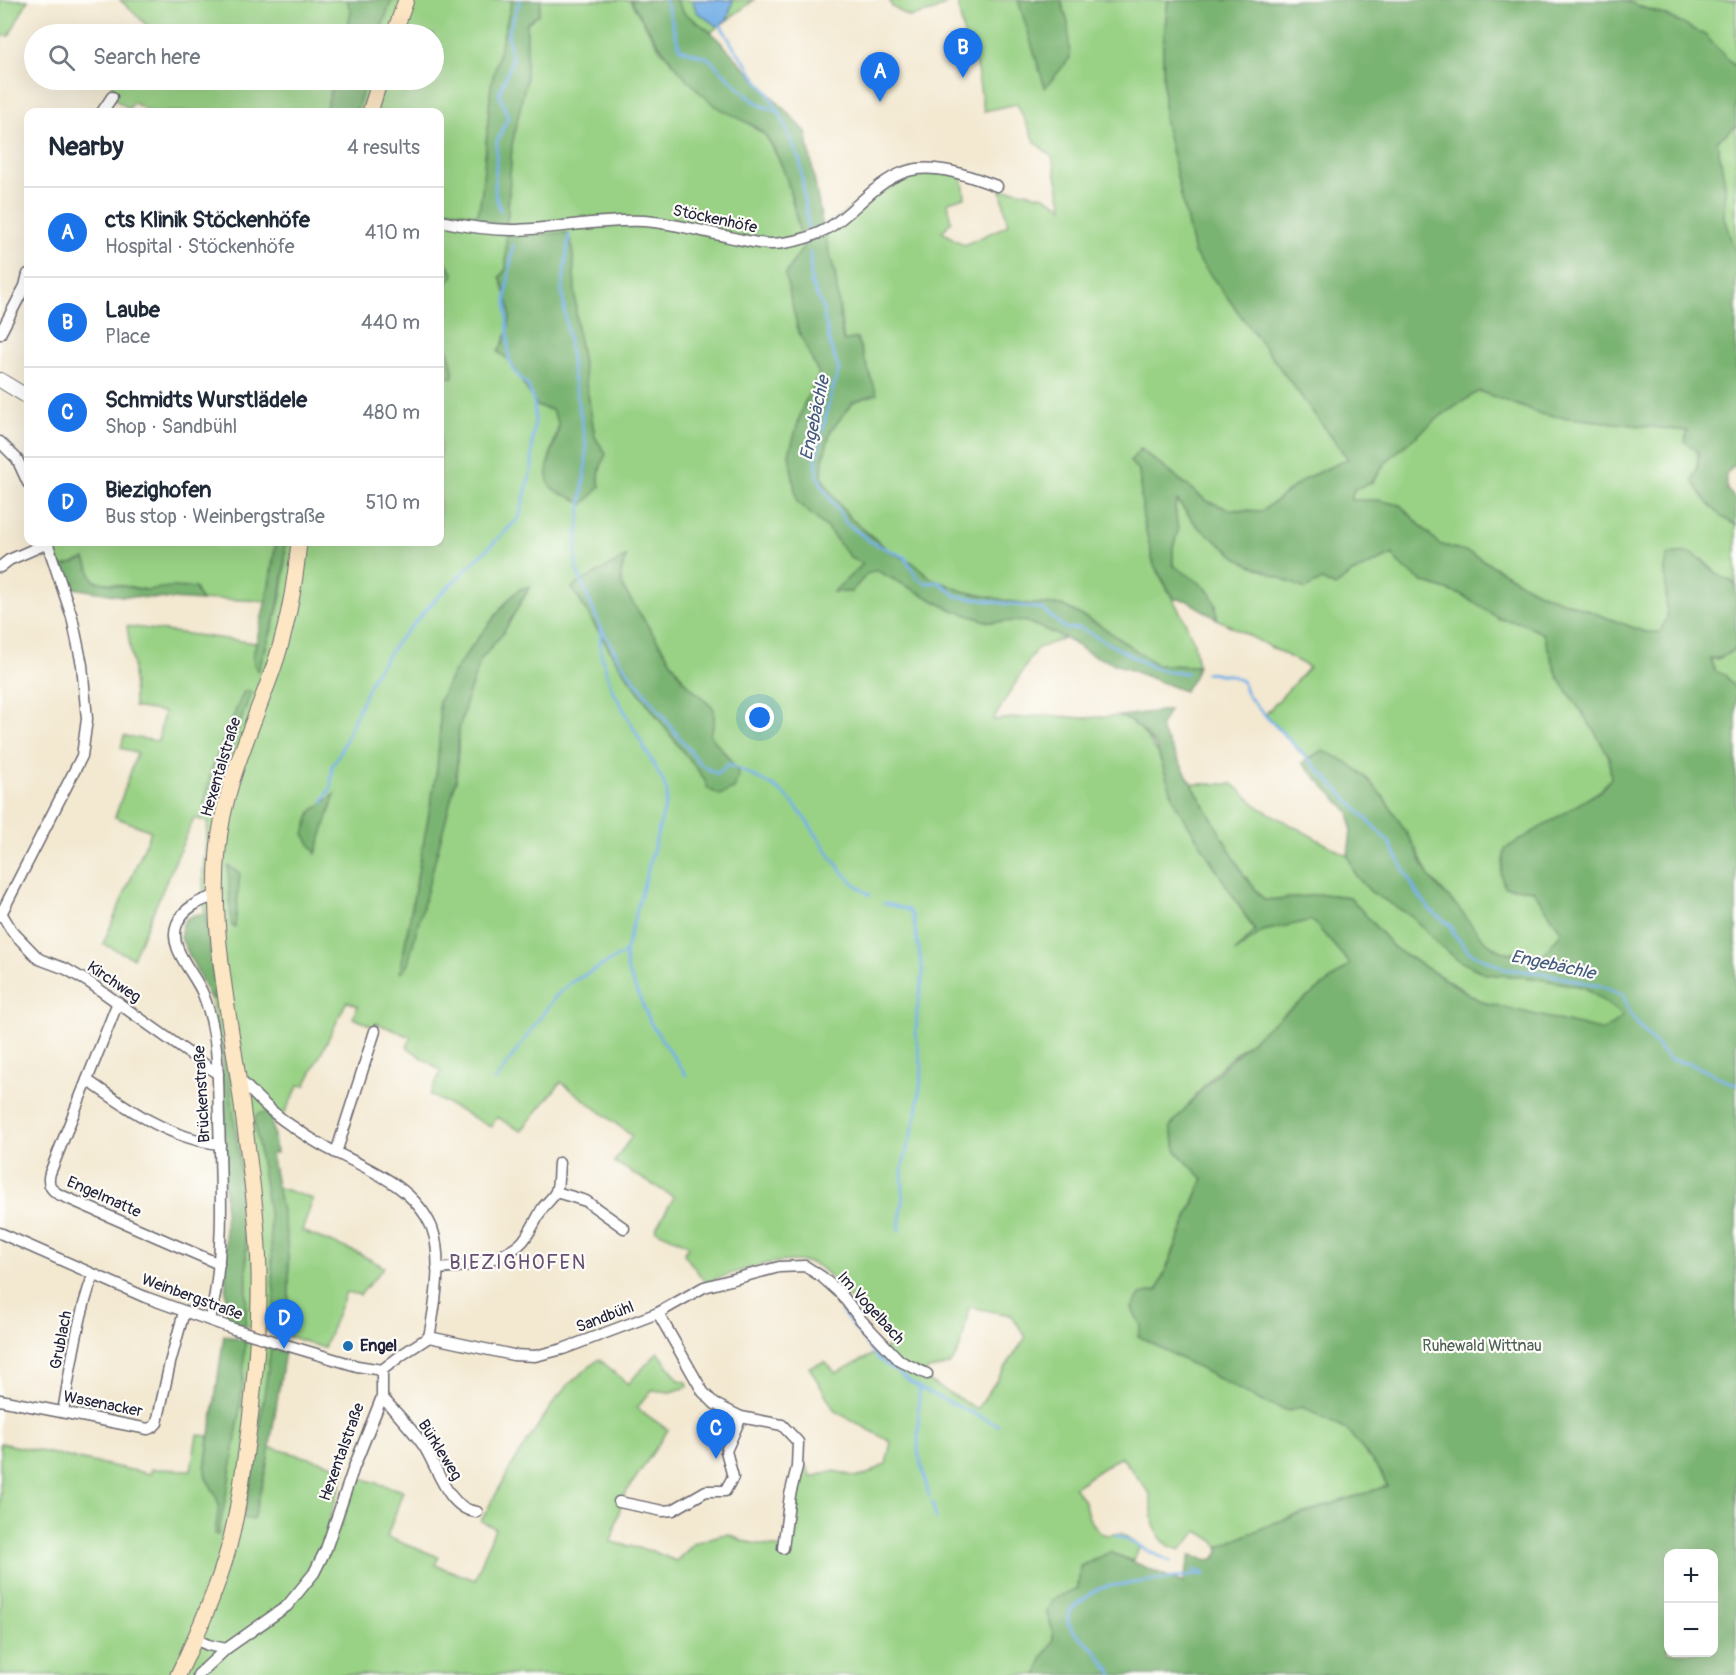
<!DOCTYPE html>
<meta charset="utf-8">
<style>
:root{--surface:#fff;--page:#f6f6f7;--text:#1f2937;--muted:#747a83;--line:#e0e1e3;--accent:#1a73e8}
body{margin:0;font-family:Pangolin,sans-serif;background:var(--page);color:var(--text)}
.controls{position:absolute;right:18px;bottom:18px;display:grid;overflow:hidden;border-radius:12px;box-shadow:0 6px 24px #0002}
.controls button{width:54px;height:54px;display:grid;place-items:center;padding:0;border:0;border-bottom:2px solid var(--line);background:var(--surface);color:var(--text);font:30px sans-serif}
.you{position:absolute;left:760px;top:718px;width:21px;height:21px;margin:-15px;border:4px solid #fff;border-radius:50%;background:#1a73e8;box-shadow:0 0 0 9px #1a73e833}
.badge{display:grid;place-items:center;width:39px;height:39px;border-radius:50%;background:var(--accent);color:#fff;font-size:20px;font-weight:700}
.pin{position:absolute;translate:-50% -50px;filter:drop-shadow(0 2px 3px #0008)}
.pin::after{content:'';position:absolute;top:32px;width:21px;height:18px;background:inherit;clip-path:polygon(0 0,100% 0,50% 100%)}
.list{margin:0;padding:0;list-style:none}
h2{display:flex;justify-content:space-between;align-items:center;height:78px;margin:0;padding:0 24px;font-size:26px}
h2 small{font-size:20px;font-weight:400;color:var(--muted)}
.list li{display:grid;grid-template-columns:39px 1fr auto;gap:18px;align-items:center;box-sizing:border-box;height:90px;padding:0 24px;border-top:2px solid var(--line)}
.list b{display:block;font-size:22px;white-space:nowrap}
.list p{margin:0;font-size:20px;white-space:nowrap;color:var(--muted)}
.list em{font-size:20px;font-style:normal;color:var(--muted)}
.icon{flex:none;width:33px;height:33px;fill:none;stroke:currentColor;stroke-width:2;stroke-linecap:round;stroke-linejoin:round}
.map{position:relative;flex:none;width:1736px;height:1675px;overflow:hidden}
.search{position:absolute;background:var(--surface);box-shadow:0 6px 24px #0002;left:24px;top:24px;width:420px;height:66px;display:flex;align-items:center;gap:15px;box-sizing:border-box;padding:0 21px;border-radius:33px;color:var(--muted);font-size:22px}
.panel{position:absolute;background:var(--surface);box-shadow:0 6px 24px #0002;left:24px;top:108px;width:420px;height:438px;border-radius:12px}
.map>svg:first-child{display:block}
.green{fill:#99d285;stroke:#5e7a60;stroke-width:1.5;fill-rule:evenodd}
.forest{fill:#7ab472;stroke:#4e6b56;stroke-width:1.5;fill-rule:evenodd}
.water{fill:#77b1e7;stroke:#4c6a91;stroke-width:1.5}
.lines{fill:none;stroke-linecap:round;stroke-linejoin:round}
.stream{stroke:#77b1e7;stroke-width:3}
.minor-casing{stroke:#6b676f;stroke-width:13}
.tertiary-casing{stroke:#6b676f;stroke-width:16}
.secondary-casing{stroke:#6b676f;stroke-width:17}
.minor{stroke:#fff;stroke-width:10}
.tertiary{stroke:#fff;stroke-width:14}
.secondary{stroke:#fce6c4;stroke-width:15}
.minor-bridge-casing{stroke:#6b676f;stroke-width:13;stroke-linecap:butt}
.minor-bridge{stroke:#fff;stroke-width:10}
.poi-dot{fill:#1f6fb2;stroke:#fdfcf7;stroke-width:2}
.labels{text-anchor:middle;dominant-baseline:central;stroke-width:4.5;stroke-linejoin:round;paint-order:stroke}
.street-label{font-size:16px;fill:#22223b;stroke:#fdfcf7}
.poi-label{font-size:16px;font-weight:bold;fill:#22223b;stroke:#fdfcf7;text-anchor:start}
.park-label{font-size:16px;fill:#4c6055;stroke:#fdfcf7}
.water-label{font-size:18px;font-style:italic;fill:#445b80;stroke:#fdfcf7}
.quarter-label{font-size:20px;letter-spacing:1.5px;fill:#665074;stroke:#fdfcf7}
</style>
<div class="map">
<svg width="1736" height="1675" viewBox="0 0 1736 1675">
<rect width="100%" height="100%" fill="#fdfcf7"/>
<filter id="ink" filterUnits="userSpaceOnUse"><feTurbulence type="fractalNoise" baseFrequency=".0167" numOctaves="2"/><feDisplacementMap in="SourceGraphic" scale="12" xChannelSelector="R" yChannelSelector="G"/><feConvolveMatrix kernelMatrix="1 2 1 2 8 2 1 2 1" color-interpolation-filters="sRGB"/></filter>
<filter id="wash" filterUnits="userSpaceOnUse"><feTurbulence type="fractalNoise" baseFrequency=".008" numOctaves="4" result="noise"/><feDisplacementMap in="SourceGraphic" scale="24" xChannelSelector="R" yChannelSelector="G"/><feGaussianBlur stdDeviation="1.35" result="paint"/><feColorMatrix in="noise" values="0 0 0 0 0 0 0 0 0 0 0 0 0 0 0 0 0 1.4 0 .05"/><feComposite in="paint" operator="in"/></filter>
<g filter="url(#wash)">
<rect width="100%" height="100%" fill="#f3e8d0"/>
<g class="green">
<polygon points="0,0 28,0 9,36 3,35 0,41"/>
<polygon points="120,0 347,0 351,12 346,34 141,34 146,24"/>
<polygon points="392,0 512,0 491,86 482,192 478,215 440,209 440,112 356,112 366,80 434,80 434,34 379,34"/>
<path d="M541,0H630L660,49L684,75L715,105L740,118L766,136L785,171L803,247L798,330L819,374L803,406L789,454L797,501L827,528L850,557L864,564L834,592H851L867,574L876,570L950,609L989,622L1025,621L1065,638L1036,649L993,720L1047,715L1083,718L1121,716L1139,727L1158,753L1176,805L1255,931L1239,948L1263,931L1312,920L1350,964C1313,996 1272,1023 1234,1055C1210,1076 1190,1103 1170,1127L1177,1152L1203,1178L1157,1291L1132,1308L1141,1326L1138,1336L1259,1400L1289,1411L1302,1407L1347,1430L1381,1472L1387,1486L1274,1523L1219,1547L1214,1541L1198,1531L1180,1550L1171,1547L1162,1540L1154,1526L1150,1494L1121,1456L1074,1487L1083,1499L1089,1518L1100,1533L1108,1535L1121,1533L1140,1546L1133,1561L1110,1552L1080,1566L1078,1588L1046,1612C1065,1653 1040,1644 1038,1675H0V1443L151,1474V1469L191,1470L197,1435L209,1436L205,1470L206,1478L216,1495L219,1506L215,1534L218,1535C232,1471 243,1407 245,1341L271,1348L252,1478L242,1517L266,1470L269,1447L346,1468L329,1520L341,1526L357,1477L403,1491L387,1537L439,1557L435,1565L475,1580L495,1528L481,1521L515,1460L556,1399L569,1384L599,1359L628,1384L658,1352L679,1380L687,1382L688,1387L670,1392L652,1390L637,1408L668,1430L623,1497L611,1542L652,1551L676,1561L695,1543L720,1535L729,1534L742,1541L787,1549L799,1467H807L811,1477L834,1471L857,1477L866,1475L886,1464L891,1442L835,1411L809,1367L825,1362L836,1373L890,1346C878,1332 829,1270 816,1265C784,1252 737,1273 705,1282L684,1254L689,1245L655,1230L674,1197L614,1162L632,1136L561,1082L521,1131L497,1117L491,1127L430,1095L441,1071L407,1047L411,1037L376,1023L375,1027L353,1018L358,1006L347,1001L305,1086L299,1085L283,1116L268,1113L256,1116L255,1124L269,1212L274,1294L273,1332L245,1326C252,1236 236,1137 225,1047L221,1046L211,1000L210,961L204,906L203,873L208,822L194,818L133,958L103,944L151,831L115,817L137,753L121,748L124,736L158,741L164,712L134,707L133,667L127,626L256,643L254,664L258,671C272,630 290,585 284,542H440V377H453V370L443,338L440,333V317L448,314L445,260L440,259V218L507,224L512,145L526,81L527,23L538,14ZM567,233L573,255L577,328L595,437L606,454C601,465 597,475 600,487L575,497L561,494L548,463L559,424L552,410L537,406L509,360L507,339L510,323V308L500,277L506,269L555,234ZM626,556L620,577L623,588L684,681L714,709V724L710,733L715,743L730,758L708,789L704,778L680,748L617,662L572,588ZM530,587L503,633L481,659L467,698L459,730L456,780L422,910L400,972L437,769L440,729L439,702L451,676L475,642L509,599ZM969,1307L1011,1315L1026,1337L977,1409L923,1378L928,1369C936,1368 945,1368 951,1363C963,1350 965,1324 969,1307Z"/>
<polygon points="676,0 754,0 711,32 684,13"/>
<polygon points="889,0 952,0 934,11 910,17 892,7"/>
<polygon points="957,0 1018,0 1025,21 1068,23 1061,0 1168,0 1163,46 1164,118 1194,253 1348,459 1306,478 1262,511 1230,509 1207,501 1141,449 1130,461 1139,471 1143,518 1154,565 1185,621 1194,643 1198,666 1157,665 1101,626 1062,605 1022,604 992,598 962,591 931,578 913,563 890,551 850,518 833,496 822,478 823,460 830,432 853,402 857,338 844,342 835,273 823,228 904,172 962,174 965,197 948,202 951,222 942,232 964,245 1008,225 1001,190 1015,190 1044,196 1063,207 1052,157 1036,143 1017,104 984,111 976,65 964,36"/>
<polygon points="1622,0 1736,0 1736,68 1705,35 1667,16"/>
<polygon points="116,80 334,80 325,112 150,112 133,102 129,109 115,99 108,92"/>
<polygon points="1736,126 1736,255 1724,218 1725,184 1717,141"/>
<path d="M1478,391L1544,415L1687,431C1699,452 1701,457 1693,480C1702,498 1718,517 1736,525V585L1732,581L1720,576L1702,559L1665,568L1667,618L1660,632H1645L1533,590L1471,553L1439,544L1400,505L1351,501L1354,489L1371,483L1378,475L1385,463L1397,452L1442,415Z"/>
<polygon points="1176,500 1197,526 1322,580 1347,578 1350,574 1394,554 1423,582 1462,595 1500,619 1522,623 1543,634 1558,677 1595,732 1609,757 1611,779 1600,791 1533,890 1562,932 1543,955 1503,952 1481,939 1460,910 1429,876 1416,849 1384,797 1322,751 1307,759 1265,715 1309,667 1217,619 1216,604 1173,565 1173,548 1178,531 1175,507"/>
<polygon points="77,542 276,542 266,601 217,599 201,601 195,588 148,590 94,581 85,559 61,567 55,549"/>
<path d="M1736,648V690L1725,675L1715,671L1710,659C1720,661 1728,653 1736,648Z"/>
<polygon points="1192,784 1233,784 1260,808 1348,856 1356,876 1371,892 1413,917 1437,943 1458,960 1487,974 1533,978 1584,987 1624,1016 1604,1031 1482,1002 1394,948 1350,897 1322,894 1293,898 1264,900 1244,875"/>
<polygon points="277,1187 313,1199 302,1231 358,1253 384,1267 360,1295 346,1292 324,1348 288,1336 289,1273 286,1233"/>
</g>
<g class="forest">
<polygon points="347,0 392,0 379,34 346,34 351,12"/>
<polygon points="512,0 541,0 539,14 527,23 526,81 512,145 507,224 474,223 440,218 440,209 478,215 482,192 491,85"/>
<path d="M630,0H676L684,13L711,32L806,132L823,228L835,273L843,341L857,338L877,394L853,402L830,432L823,460L822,478L833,496L850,518L869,535L890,551L913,563L931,578L962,591L1022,604L1062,605L1101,626L1157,665L1198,666L1193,679L1184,691L1090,654L1065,638L1025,621L989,622L950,609L876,570L867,574L851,592H833L863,564L850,557L827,528L797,502L789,454L803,406L819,374L798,330L785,275L803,247C794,210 789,170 767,138C756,122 728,116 713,104C678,75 653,38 630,0Z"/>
<polygon points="1018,0 1061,0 1068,23 1070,58 1045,88"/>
<path d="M1168,0H1622L1667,16L1705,35L1736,68V126L1717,141L1725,184L1724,218L1736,255V464L1726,474L1727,490L1736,499V525C1718,517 1702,498 1693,480L1698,466L1699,452L1685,442L1687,431L1544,415L1479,391L1442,415L1397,452L1385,463L1371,483L1354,489L1351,500H1378L1400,505L1439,544L1471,553L1533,590L1645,632H1660L1667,618L1665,568L1668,555C1698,547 1698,560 1719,575C1725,579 1731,579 1736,585V648L1723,657L1710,659L1715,671L1725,675L1736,690V1675H1038C1040,1644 1065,1653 1046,1612L1053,1599L1078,1588L1080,1567L1110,1552L1183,1583L1190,1556L1209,1560L1215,1558L1219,1552V1547L1274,1523L1387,1486L1381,1472L1347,1430L1302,1407L1289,1411L1259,1400L1138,1336L1141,1326L1132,1308L1140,1294L1158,1290L1203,1179L1177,1152L1170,1127C1204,1085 1241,1047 1284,1014C1306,997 1330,983 1350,964L1312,920L1263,931L1235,952L1255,931L1176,805L1156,746L1139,727L1121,716L1169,710L1160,728L1244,875L1264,900L1293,898L1322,894L1350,897L1394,948L1482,1002L1604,1031L1623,1016L1584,987L1533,978L1486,974L1458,960L1437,943L1413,917L1371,892L1356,876L1348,856L1351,831L1350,813L1302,763L1322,751C1367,764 1393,809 1415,848C1420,857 1423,868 1429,876C1438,889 1451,899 1460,910C1474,926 1481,943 1502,951C1513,956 1531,954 1543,955L1562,932L1533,890L1504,887L1501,874L1505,849L1600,791L1611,778L1609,757L1595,732L1558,677L1543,634L1522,623L1500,619L1462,595L1423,582L1398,563L1393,554L1350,574L1335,587L1322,580L1305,589L1242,561L1197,526L1177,500L1175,507L1178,531L1173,548V565C1197,582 1216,586 1217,619L1186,600L1174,599L1154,565L1143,518L1139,471L1130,462L1140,449L1207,501L1230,510L1262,511L1306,478L1348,459L1194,253L1164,118L1163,46ZM1668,1554H1714V1652H1668Z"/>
<polygon points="334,80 366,80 356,112 325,112"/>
<path d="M567,233L571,242L573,255L577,329L595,437L606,454C601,465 597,475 600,487L583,505C572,494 559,496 551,487C538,469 562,439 558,423C557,418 554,414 552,410L537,406L509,360L498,352C516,324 511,305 500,277L506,269V235Z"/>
<polygon points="440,259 445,260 454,275 445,285 448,314 440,317"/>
<path d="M440,333C448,344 453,364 453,377H440Z"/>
<path d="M276,542H284L285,544C286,589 272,629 258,671L254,665L253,656L271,578Z"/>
<path d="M627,556C621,568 619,575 623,588L684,681L714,709V724L710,734C719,748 731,759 739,774L734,789L720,795L708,789L704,778L680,748L617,662L572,587Z"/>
<polygon points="85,559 94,581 146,590 170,587 195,588 201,601 121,596 68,587 61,567"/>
<polygon points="530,586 503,633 481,659 467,698 459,730 456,780 408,964 403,972 400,972 437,769 440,729 439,702 451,676 475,642 509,599 520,589"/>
<polygon points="247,690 251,692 211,808 206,809 203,806 211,770 243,693"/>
<polygon points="335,794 316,854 304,834 311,812"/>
<polygon points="228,866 240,873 235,927 231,925"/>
<path d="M205,913L216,997L211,1000L181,938C180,919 188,915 205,913Z"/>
<path d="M221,1046L225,1047C236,1137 252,1236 245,1326L226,1320L225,1207Z"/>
<polygon points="261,1113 268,1113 273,1118 272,1122 276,1153 271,1154 286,1233 289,1273 288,1336 273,1332 274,1294 269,1212 255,1124 256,1115"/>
<path d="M224,1335L245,1341C243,1407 232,1471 218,1535L215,1534L219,1506L216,1495L206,1478L205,1470Z"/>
<polygon points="271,1348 285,1351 266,1470 253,1520 242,1518 252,1478"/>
</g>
<polygon class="water" points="692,0 733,0 727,20 717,26 697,12"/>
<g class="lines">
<g class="stream">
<polyline points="664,0 667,5 680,49 708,58 750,98 760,105 779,112 800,161 808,227"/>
<polyline points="720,24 733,46 749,67"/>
<polyline points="750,70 768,93 778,111"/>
<polyline points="500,210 495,192 497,142 508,117 499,93 512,62 508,33 520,0"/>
<polyline points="569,235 562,291 573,375 586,445 586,461 576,552 576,568 600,626 601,654 611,687 664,783 667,792 666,803 625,953 627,969 651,1024 686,1075"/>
<polyline points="810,252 811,283 822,306 830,344 839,370 831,394 816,458 817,474 823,488 846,523 871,542 905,557 917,578 926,583 939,582 957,596 1042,609 1066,629 1080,628 1152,667 1169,672 1187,673"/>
<path d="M600,626L623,665L700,764L717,774L729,764C747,774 771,782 786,796C818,827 831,872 870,895"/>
<path d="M1205,673L1230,675L1242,681L1248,696L1265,715L1389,842L1415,890L1430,910L1451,926L1453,933L1469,952L1505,969L1543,973L1603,987L1624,995C1628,1023 1653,1037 1668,1059L1691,1064L1736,1085"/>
<polyline points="323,802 331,787 332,766 339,755 372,678 397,642 435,600 519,518 532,467 532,443 535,420 534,403 528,386 514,371 509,358 506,296 513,245"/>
<polyline points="884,903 908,910 913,917 923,973 917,1012 916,1036 922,1068 917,1113 902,1168 903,1194 899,1230"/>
<polyline points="495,1081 555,997 570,983 625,953"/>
<polyline points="841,1310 877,1358 919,1388 998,1425"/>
<polyline points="919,1388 918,1452 929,1496"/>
<polyline points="932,1502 936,1518"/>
<path d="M1116,1535C1135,1542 1151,1554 1170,1561"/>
<polyline points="1113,1675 1095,1650 1077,1635 1068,1623 1068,1617 1070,1611 1095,1590 1109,1586 1205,1574 1194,1570"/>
</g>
</g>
</g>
<g filter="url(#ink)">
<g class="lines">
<g class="minor-casing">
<g id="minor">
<polyline points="102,112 112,97"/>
<path d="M440,221C463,226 487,230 512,230C556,229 600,219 644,221C673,223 701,231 729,237C748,241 765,246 783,243C799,241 817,235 830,227C859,208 881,174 917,169C944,166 971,177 997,186"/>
<polyline points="0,334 25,286 28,274"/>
<polyline points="0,442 17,459 28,483"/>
<polyline points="0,567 9,560 48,543"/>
<polyline points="0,911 12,931 39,959 66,969 90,983 218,1074"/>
<polyline points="0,916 82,756 87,719 82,665 72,617 47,542"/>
<path d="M118,1002L50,1173C47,1183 50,1189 58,1194L219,1264"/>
<path d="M239,1079C254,1094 268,1110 286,1122C302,1133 319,1145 337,1153C373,1171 415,1188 432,1228C443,1257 435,1307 429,1337"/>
<path d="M87,1080C127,1108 169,1139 220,1144"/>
<polyline points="336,1153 375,1031"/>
<polyline points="556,1192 586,1201 624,1228"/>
<polyline points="0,1233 145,1297 234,1329"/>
<path d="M437,1269C461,1268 506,1260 523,1241C531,1231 536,1220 542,1209C546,1203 554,1197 556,1191C559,1183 558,1172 559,1163"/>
<polyline points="658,1313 703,1392 715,1404 741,1417 782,1425 798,1442 797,1467 790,1495 783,1548"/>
<path d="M210,1320C225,1255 221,1186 219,1120C218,1091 219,1062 214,1034C212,1020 208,1007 203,994C195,973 167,948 177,924C183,908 202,899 217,896"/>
<polyline points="429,1337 513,1355 535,1356 563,1349 658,1313 704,1287 779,1267 805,1266 822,1277 841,1294 861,1320 900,1361 927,1374"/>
<polyline points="286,1345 357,1366 382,1370"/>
<polyline points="382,1370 403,1354 429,1337"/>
<path d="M382,1397C397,1414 413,1430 425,1448C438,1469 448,1509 477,1512"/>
<polyline points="0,1400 148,1429 153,1427 157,1423 170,1363 184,1312"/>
<path d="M63,1412C71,1366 77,1320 93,1276"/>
<polyline points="619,1502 663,1511 673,1510 706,1491 725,1491 733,1477 726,1451 741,1417"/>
<polyline points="195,1639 208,1645 226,1649"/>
<polyline points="198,1675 226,1649 287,1606 314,1573 326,1549 354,1467 382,1397 382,1370"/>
</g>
</g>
<g class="tertiary-casing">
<polyline id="tertiary" points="0,380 28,397"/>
</g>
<g class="secondary-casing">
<g id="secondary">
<polyline points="394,34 406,0"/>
<polyline points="370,112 380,80"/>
<path d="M178,1675C197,1635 216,1593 228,1550C238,1513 243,1474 248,1436C255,1381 260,1328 259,1273C258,1217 249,1161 242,1105C231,1021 210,935 218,850C223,787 251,731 272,672C287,630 295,586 299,542"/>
</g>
</g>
<use href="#minor" class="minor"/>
<use href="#tertiary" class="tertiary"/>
<use href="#secondary" class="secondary"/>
<g class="minor-bridge-casing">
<polyline id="minor-bridge" points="234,1329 286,1345"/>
</g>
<use href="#minor-bridge" class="minor-bridge"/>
</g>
</g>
<circle class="poi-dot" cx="348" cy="1346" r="6"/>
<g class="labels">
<g class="street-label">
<text transform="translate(715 219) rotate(12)">Stöckenhöfe</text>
<text transform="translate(221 767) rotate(-73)">Hexentalstraße</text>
<text transform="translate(114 982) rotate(34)">Kirchweg</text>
<text transform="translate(202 1094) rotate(-93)">Brückenstraße</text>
<text transform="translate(104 1197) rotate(24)">Engelmatte</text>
<text transform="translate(192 1297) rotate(20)">Weinbergstraße</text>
<text transform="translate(871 1308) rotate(48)">Im Vogelbach</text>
<text transform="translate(605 1317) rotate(-21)">Sandbühl</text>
<text transform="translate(61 1340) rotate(-79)">Grublach</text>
<text transform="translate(103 1404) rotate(11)">Wasenacker</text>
<text transform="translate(440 1450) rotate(58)">Bürkleweg</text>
<text transform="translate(342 1452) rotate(-70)">Hexentalstraße</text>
</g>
<g class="poi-label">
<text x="360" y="1346">Engel</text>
</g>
<g class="park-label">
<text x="1482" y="1346">Ruhewald Wittnau</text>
</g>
<g class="water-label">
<text transform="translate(815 418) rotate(-78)">Engebächle</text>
<text transform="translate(1553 965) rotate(12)">Engebächle</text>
</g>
<g class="quarter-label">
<text x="518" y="1262">BIEZIGHOFEN</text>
</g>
</g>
</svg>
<div class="controls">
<button>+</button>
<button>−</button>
</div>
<div class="you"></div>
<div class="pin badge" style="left:880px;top:102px">A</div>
<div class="pin badge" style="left:963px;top:78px">B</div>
<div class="pin badge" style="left:716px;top:1459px">C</div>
<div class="pin badge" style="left:284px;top:1349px">D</div>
<div class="search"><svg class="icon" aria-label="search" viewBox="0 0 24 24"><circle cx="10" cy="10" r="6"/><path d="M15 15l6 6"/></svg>Search here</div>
<section class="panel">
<h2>Nearby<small>4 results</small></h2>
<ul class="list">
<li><span class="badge">A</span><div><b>cts Klinik Stöckenhöfe</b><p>Hospital · Stöckenhöfe</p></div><em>410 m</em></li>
<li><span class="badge">B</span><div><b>Laube</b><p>Place</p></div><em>440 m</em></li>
<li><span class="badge">C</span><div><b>Schmidts Wurstlädele</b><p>Shop · Sandbühl</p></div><em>480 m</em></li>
<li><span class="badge">D</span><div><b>Biezighofen</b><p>Bus stop · Weinbergstraße</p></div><em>510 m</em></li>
</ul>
</section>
</div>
